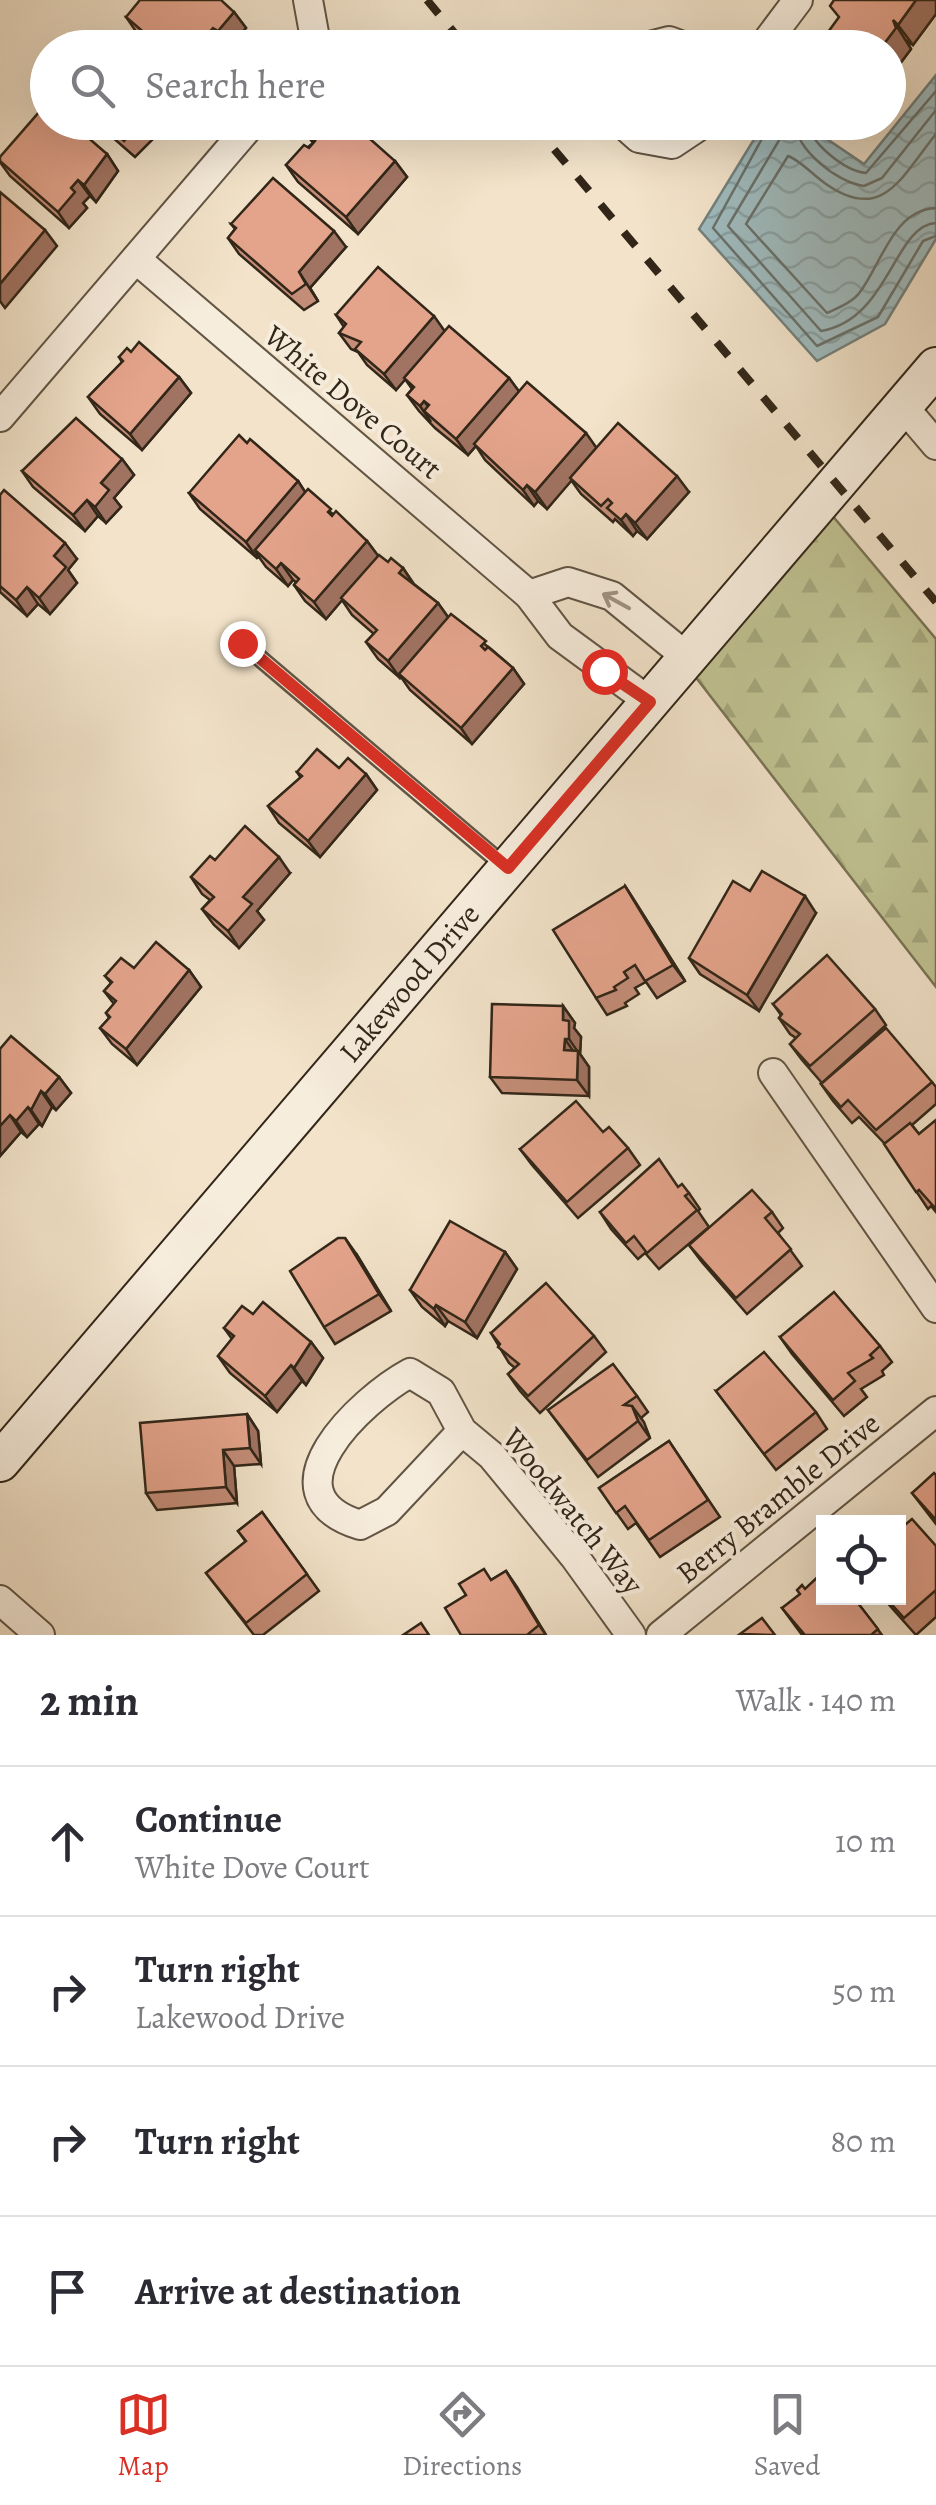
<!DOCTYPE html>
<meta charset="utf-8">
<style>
:root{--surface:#fff;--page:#f2f2f3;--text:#2b2b33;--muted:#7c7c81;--line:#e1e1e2;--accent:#d93025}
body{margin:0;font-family:Alegreya,serif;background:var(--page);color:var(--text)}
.controls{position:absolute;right:30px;bottom:30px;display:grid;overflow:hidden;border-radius:0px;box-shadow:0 10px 40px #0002}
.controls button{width:90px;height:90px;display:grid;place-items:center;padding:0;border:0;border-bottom:2px solid var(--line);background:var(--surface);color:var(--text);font:50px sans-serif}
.stop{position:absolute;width:30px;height:30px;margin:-22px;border:8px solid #d93025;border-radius:50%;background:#fff}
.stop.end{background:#d93025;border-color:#fff;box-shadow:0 2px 10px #0008}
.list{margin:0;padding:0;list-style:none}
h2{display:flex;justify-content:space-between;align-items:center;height:130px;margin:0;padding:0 40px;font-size:42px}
h2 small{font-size:32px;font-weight:400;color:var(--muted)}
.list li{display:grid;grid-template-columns:65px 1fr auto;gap:30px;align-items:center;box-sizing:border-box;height:150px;padding:0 40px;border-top:2px solid var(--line)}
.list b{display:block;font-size:38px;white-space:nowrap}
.list p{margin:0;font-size:32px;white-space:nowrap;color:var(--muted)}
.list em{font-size:32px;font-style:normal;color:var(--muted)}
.icon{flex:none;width:55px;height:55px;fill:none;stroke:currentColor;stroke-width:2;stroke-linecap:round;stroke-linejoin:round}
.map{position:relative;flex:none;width:936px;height:1635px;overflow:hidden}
.search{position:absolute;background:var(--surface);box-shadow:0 10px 40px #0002;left:30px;right:30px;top:30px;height:110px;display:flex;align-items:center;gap:25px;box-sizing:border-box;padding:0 35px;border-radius:55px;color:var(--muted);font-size:38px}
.sheet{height:730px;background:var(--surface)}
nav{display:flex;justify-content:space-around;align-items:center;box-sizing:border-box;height:140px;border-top:2px solid var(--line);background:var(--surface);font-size:28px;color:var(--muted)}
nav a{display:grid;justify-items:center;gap:5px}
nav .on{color:var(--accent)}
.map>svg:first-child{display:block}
.forest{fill:url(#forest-firs);stroke:#787455;stroke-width:2.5}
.water{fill:url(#water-waves);stroke:#73807d;stroke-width:2.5}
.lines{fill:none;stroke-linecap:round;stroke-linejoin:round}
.shore{stroke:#68716c;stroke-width:2.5}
.lane-casing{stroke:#615544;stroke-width:19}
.street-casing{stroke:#615544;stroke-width:32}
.secondary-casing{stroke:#312618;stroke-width:42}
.lane{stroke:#f7eddd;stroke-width:14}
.street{stroke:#f7eddd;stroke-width:28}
.secondary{stroke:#f7eddd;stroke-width:38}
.rail{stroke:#312618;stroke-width:8;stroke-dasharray:18 18;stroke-linecap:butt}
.wall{fill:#c48d78;stroke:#312618;stroke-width:2.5}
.shaded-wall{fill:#a07362;stroke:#312618;stroke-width:2.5}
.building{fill:#e4a48c;stroke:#312618;stroke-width:2.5}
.oneway{stroke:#9e9384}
.route{stroke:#d93025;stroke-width:12}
.labels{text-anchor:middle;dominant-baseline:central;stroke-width:8;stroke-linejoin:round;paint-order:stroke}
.street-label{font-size:30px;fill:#312618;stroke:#f7eddd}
</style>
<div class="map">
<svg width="936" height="1635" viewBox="0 0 936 1635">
<defs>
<pattern id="forest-firs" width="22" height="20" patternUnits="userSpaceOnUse" patternTransform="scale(2.5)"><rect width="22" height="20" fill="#c0c292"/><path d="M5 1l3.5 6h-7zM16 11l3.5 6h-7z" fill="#a5a77d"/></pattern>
<pattern id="water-waves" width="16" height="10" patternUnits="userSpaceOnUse" patternTransform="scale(2.5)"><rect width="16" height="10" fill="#9fbcc0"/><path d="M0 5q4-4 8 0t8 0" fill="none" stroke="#89a1a4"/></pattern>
</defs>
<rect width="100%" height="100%" fill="#f2e3ca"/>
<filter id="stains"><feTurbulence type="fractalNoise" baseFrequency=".002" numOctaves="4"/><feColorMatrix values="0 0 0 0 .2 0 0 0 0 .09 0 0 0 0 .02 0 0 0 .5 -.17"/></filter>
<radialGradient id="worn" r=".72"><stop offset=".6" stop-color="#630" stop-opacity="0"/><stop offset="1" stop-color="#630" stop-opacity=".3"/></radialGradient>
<polygon class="forest" points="831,514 936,639 936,987 694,675"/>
<polygon class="water" points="936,75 936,239 885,324 817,361 699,229 764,123 814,123 827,139 864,164"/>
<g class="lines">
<g class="shore">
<polyline points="771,122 713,228 817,346 878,317 923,241 936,236"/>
<path d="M784,122L781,137L728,226L821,331C889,320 894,225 936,223"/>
<path d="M795,122C796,150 838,183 864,186L882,178L936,110"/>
<path d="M807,122C811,144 845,171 866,173L936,91"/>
<path d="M936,134C902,176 883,224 826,184C814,176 800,160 788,156L746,224L827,313C838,308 853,302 860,292C882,263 893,210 936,208"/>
</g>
<g class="lane-casing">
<polyline id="lane" points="242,643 507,868"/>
</g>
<g class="street-casing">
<g id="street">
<polyline points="308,0 314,33 309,48"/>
<polyline points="642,48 669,41 688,48"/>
<polyline points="762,48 798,0"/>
<polyline points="621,122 639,138 672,144 705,122"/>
<polyline points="136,259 529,595 560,636 650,702"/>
<polyline points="902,405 936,445"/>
<polyline points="0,417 253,122"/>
<polyline points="529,595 568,582 612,596 688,658"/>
<polyline points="773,1073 936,1308"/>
<path d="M462,1431L387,1511L360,1525C260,1494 362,1399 410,1373L441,1392L462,1431L492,1456L574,1556L631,1635"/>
<polyline points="0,1600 40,1635"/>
<polyline points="661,1635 936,1411"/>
</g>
</g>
<g class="secondary-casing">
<g id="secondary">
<path id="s1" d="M0,1462L936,367"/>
</g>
</g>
<use href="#lane" class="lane"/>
<use href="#street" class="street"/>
<use href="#secondary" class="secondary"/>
<g class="rail">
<polyline points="427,0 467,48"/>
<polyline points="531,122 936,602"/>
</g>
</g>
<g class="wall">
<polygon points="936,0 936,14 913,45 907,41 911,49 896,69 903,79 888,99 888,48 823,39"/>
<polygon points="234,12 246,28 229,48 225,44 222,48 154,48 137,33 126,17"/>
<polygon points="95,122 158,122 162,130 135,157"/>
<polygon points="308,136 395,161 407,177 358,234 298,182 286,165 313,143"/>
<polygon points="107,154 118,171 96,202 90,196 83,203 87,208 69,228 10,176 0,162 0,157"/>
<polygon points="231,224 346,247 310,288 318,301 304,310 239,254 228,238 235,229"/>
<polygon points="336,315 445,331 509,378 519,392 596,448 689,492 647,539 637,531 633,536 615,519 613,522 581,494 571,480 547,509 538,501 534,506 485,460 476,446 468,455 435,428 419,411 407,395 412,389 405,379 396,390 367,365 358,352 351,349 339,333 344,327"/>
<polygon points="131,352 179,377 191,393 142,450 100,414 88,397 122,362 119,357"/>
<polygon points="122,459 134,475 114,498 121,507 106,523 98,516 85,531 33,487 22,471"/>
<polygon points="298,481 305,492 367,541 378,556 388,562 403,568 414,584 438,603 448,617 491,649 513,668 524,684 472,744 410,690 401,677 400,678 378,659 366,642 374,634 352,615 342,600 326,619 305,601 294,585 296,582 293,580 288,586 266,567 259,557 257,558 200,509 189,493"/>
<polygon points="0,495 77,559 68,570 77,583 50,614 38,604 27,616 0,592"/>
<polygon points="297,772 366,774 377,790 320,857 279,823 268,806 301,778"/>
<polygon points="215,860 290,873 257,911 264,920 239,948 214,925 202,909 210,900 202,894 191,877"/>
<polygon points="625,886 685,981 657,998 646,982 635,988 639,994 625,1003 627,1006 607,1015 596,998"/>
<polygon points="750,891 816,913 759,1011 700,974 689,958"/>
<polygon points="134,968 189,970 201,987 137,1065 112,1044 100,1028 109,1018 106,1013 114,1004 104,991 111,983 105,976"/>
<polygon points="773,1004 875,1009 886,1025 822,1083 802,1060 790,1044 796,1038 790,1034 779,1018 781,1015"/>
<polygon points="563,1006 575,1023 574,1028 581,1037 580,1054 589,1067 589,1096 502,1093 490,1077"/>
<polygon points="0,1049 59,1077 71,1093 56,1110 52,1107 42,1126 39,1124 27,1137 21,1132 0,1156"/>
<polygon points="932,1082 936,1087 936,1104 912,1125 919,1134 936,1120 936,1212 931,1206 928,1209 885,1144 859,1117 852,1123 833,1101 821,1084"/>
<polygon points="603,1132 628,1148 640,1165 578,1218 532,1165 520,1149"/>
<polygon points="678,1187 689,1193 700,1209 698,1211 709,1227 659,1269 645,1253 638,1259 611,1229 600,1212"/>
<polygon points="772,1212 783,1228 778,1233 802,1266 747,1314 701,1261 689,1245"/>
<polygon points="505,1252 517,1269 477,1338 448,1321 445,1326 422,1307 410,1290"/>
<polygon points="357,1255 391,1311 335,1344 324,1327"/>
<polygon points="253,1314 311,1342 323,1358 306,1385 302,1381 277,1412 230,1373 218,1356 232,1339 224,1328"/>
<polygon points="491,1333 594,1336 606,1352 540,1413 520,1391 508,1374 515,1368 509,1363"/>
<polygon points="780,1337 880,1346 892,1362 882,1371 884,1375 861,1389 867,1397 844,1416 792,1354"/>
<polygon points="716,1391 816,1412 827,1429 776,1470"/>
<polygon points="637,1396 648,1412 641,1418 650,1438 598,1477 548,1410"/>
<polygon points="247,1414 258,1431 261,1464 234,1466 237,1503 157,1510 146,1493"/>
<polygon points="669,1441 720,1517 660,1557 636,1523 628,1529 599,1488"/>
<polygon points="936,1475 936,1524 912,1493"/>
<polygon points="262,1512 319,1591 263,1635 254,1635 206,1573 246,1542 238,1531"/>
<polygon points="900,1529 936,1546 936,1617 916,1635 883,1598 898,1598"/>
<polygon points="506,1571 546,1635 461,1635 466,1595"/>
<polygon points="854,1598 882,1635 802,1635 782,1608"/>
</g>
<g class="shaded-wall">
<polygon points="916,0 936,0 936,14 913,45 898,25"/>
<polygon points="234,12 246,28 229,48 218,31"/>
<polygon points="893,20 911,49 896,69 903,79 888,99 888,48 881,48"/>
<polygon points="213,28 225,44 222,48 217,48 206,36"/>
<polygon points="107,154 118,171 96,202 84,185"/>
<polygon points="395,161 407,177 358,234 346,217"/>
<polygon points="78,180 90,196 83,203 87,208 69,228 58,212 71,188"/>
<polygon points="45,230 57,246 5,308 0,301 0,284"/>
<polygon points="334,231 346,247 310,288 318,301 299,272"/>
<polygon points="434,316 446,333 396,390 384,374"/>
<polygon points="179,377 191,393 142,450 130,434"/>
<polygon points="509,378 521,394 468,455 456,439"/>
<polygon points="424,401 436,417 424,411 431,422 420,406"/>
<polygon points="586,433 598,450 547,509 535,492"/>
<polygon points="122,459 134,475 114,498 121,507 106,523 95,507 101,483"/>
<polygon points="677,476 689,492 647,539 635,523"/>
<polygon points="298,481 309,498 255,550 259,557 257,558 246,542"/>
<polygon points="527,485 538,501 534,506 523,490"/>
<polygon points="87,500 98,516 85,531 73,515"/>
<polygon points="626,514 637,531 633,536 621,520"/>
<polygon points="367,541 379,557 326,619 314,602"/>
<polygon points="65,543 77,559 68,570 77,583 50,614 39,598 54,556"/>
<polygon points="281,563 293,580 288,586 276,569"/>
<polygon points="403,568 414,585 399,573"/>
<polygon points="27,587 38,604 27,616 16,600"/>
<polygon points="438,603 450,620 400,678 388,661"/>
<polygon points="513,668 524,684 472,744 461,728"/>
<polygon points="366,774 377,790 320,857 308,841"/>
<polygon points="279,857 290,873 257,911 264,920 239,948 228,931 243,897"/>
<polygon points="625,886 636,903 685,981 673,965"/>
<polygon points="805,896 816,913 759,1011 747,995"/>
<polygon points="189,970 201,987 137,1065 126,1049"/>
<polygon points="563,1006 575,1023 574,1028 581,1037 580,1054 589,1067 589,1096 577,1080 578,1052 569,1039 563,1020"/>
<polygon points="565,1039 576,1055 564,1050"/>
<polygon points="59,1077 71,1093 56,1110 45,1094"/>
<polygon points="41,1091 52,1107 42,1126 31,1110"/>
<polygon points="28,1107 39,1124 27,1137 16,1121"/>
<polygon points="10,1115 21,1132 0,1156 0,1126"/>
<polygon points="345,1238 357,1255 391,1311 379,1294"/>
<polygon points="505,1252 517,1269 477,1338 465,1322"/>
<polygon points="436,1305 448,1321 445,1326 434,1309"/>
<polygon points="311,1342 323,1358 306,1385 294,1368"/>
<polygon points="291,1365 302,1381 277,1412 265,1396"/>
<polygon points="632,1406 644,1422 650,1438 638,1421"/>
<polygon points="247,1414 258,1431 261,1464 250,1448"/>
<polygon points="223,1450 234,1466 237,1503 226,1487"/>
<polygon points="506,1571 517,1587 546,1635 539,1625"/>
</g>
<g class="building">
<polygon points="140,0 221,0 234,12 218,31 213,28 206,36 212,41 206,48 162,48 126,17"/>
<polygon points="834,0 916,0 898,25 893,20 896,28 881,48 809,48 818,35 823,39 839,17 830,6"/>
<polygon points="113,32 131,48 100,48"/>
<polygon points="47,103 48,122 70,122 107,154 84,185 78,180 71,188 75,192 58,212 0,161 0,157"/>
<polygon points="103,122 142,122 124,141"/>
<polygon points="322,122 351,122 395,161 346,217 286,165 304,145 309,148 315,141 308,136"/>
<polygon points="273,178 334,231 299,272 306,284 292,294 228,238 236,228 231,224"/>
<polygon points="0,192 45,230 0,284"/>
<polygon points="378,267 434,316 384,374 355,349 361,342 339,333 346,324 336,315"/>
<polygon points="449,326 509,378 456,439 424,411 429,405 424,401 420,406 407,395 414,387 404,378"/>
<polygon points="139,342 179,377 130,434 88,397 123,361 119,357 127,348 131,352"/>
<polygon points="527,382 586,433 535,492 527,485 523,490 474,444"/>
<polygon points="76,418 122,459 101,483 109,490 95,507 87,500 73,515 22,471"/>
<polygon points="618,423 677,476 635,523 626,514 621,520 607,508 612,503 608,499 601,506 570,478"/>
<polygon points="239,435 247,443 250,439 298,481 246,542 189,493"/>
<polygon points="308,489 331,509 328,512 332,516 336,511 367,541 314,602 294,585 299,579 281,563 276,569 255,550"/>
<polygon points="4,490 65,543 54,556 66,567 39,598 27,587 16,600 0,586 0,495"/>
<polygon points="379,555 388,562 391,558 403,568 399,573 438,603 388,661 366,642 377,630 341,598"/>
<polygon points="451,614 486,641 481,646 485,650 488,647 513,668 461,728 399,674"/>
<polygon points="317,749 339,768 348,758 366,774 308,841 268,806 302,776 297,772"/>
<polygon points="245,826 279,857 243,897 252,904 228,931 202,909 214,897 191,877 210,856 215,860"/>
<polygon points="762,871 805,896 747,995 689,958 733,881 750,891"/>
<polygon points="625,886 673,965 645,981 635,965 624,972 628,978 614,987 616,990 596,998 553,930"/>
<polygon points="156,942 189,970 126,1049 100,1028 110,1017 106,1013 116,1001 104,991 112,982 105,976 121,958 134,968"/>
<polygon points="827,955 875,1009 810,1066 790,1044 800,1034 779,1018 782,1014 773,1004"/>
<polygon points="492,1004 563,1006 563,1020 569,1021 569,1039 565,1039 564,1050 578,1051 577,1080 490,1077"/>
<polygon points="886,1028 932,1082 876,1130 848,1100 841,1107 821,1084"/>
<polygon points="11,1036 59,1077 45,1094 41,1091 31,1110 28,1107 16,1121 10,1115 0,1126 0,1049"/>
<polygon points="576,1101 603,1132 609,1127 628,1148 567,1202 520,1149"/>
<polygon points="936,1120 936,1209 919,1190 916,1192 884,1144 910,1123 919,1134"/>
<polygon points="659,1159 678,1187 682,1184 689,1193 685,1196 697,1210 647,1253 634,1236 626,1243 600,1212"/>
<polygon points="752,1190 772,1212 765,1218 791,1249 736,1298 689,1245"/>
<polygon points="450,1221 505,1252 465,1322 436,1305 434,1309 410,1290"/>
<polygon points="338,1238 345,1238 379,1294 324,1327 290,1271"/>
<polygon points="546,1283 594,1336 528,1396 508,1374 519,1364 498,1347 500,1344 491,1333"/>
<polygon points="834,1292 880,1346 870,1355 873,1358 848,1373 855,1381 833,1400 780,1337"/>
<polygon points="263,1302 311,1342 294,1368 291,1365 265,1396 218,1356 234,1336 224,1328 242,1306 253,1314"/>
<polygon points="764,1352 816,1412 764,1454 716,1391"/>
<polygon points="613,1364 637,1396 624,1405 632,1406 638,1421 587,1460 548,1410"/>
<polygon points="247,1414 250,1448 223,1450 226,1487 146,1493 140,1423"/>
<polygon points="669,1441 708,1500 649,1540 625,1506 616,1513 599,1488"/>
<polygon points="934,1473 936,1475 936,1520 912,1493"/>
<polygon points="262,1512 307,1574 246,1623 206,1573 246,1541 238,1531"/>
<polygon points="912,1519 936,1546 936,1590 904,1618 886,1598 898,1598 898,1527 900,1529"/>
<polygon points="484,1569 491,1580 506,1571 539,1625 527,1635 461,1635 445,1608 466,1595 459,1584"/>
<polygon points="824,1571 824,1598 854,1598 878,1629 871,1635 805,1635 782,1608 800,1594 797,1590 802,1585 805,1589"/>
<polygon points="762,1618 775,1635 740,1634"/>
<polygon points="421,1623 429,1635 403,1635"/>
</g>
<defs><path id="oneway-shaft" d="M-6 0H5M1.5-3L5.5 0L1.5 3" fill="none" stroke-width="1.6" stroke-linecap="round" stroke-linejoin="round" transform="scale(2.5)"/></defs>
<use class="oneway" href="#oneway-shaft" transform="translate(616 601) rotate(-151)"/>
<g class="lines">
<polyline class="route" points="242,643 508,868 650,702 604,671"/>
</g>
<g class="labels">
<g class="street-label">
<text transform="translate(353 402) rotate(40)">White Dove Court</text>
<text stroke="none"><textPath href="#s1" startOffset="630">Lakewood Drive</textPath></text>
<text transform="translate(778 1498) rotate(-39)">Berry Bramble Drive</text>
<text transform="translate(573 1511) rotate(51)">Woodwatch Way</text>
</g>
</g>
<rect width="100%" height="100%" filter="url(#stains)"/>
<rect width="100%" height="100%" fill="url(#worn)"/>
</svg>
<div class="controls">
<button><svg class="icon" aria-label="locate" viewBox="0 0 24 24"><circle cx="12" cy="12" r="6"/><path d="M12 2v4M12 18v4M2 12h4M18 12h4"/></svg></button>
</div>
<div class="stop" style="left:604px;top:671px"></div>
<div class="stop end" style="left:242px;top:643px"></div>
<div class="search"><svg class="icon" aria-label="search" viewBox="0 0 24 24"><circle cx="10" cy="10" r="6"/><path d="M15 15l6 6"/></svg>Search here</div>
</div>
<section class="sheet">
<h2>2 min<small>Walk · 140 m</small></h2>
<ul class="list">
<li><svg class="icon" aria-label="ahead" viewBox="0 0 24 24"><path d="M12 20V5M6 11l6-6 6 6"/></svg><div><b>Continue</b><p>White Dove Court</p></div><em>10 m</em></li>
<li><svg class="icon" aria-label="right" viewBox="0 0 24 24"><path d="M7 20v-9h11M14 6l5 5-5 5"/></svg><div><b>Turn right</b><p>Lakewood Drive</p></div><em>50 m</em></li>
<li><svg class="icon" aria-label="right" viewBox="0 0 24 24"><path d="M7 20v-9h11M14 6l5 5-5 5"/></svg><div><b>Turn right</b></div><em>80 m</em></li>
<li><svg class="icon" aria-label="arrive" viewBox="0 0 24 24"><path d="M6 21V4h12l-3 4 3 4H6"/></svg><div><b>Arrive at destination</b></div></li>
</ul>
</section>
<nav>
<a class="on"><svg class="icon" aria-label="map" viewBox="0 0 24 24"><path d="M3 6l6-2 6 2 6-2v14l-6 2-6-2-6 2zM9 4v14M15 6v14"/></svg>Map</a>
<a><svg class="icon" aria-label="directions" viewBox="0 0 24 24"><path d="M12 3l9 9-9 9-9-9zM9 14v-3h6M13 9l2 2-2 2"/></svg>Directions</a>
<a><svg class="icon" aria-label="saved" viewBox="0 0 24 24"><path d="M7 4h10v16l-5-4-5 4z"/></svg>Saved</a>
</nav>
